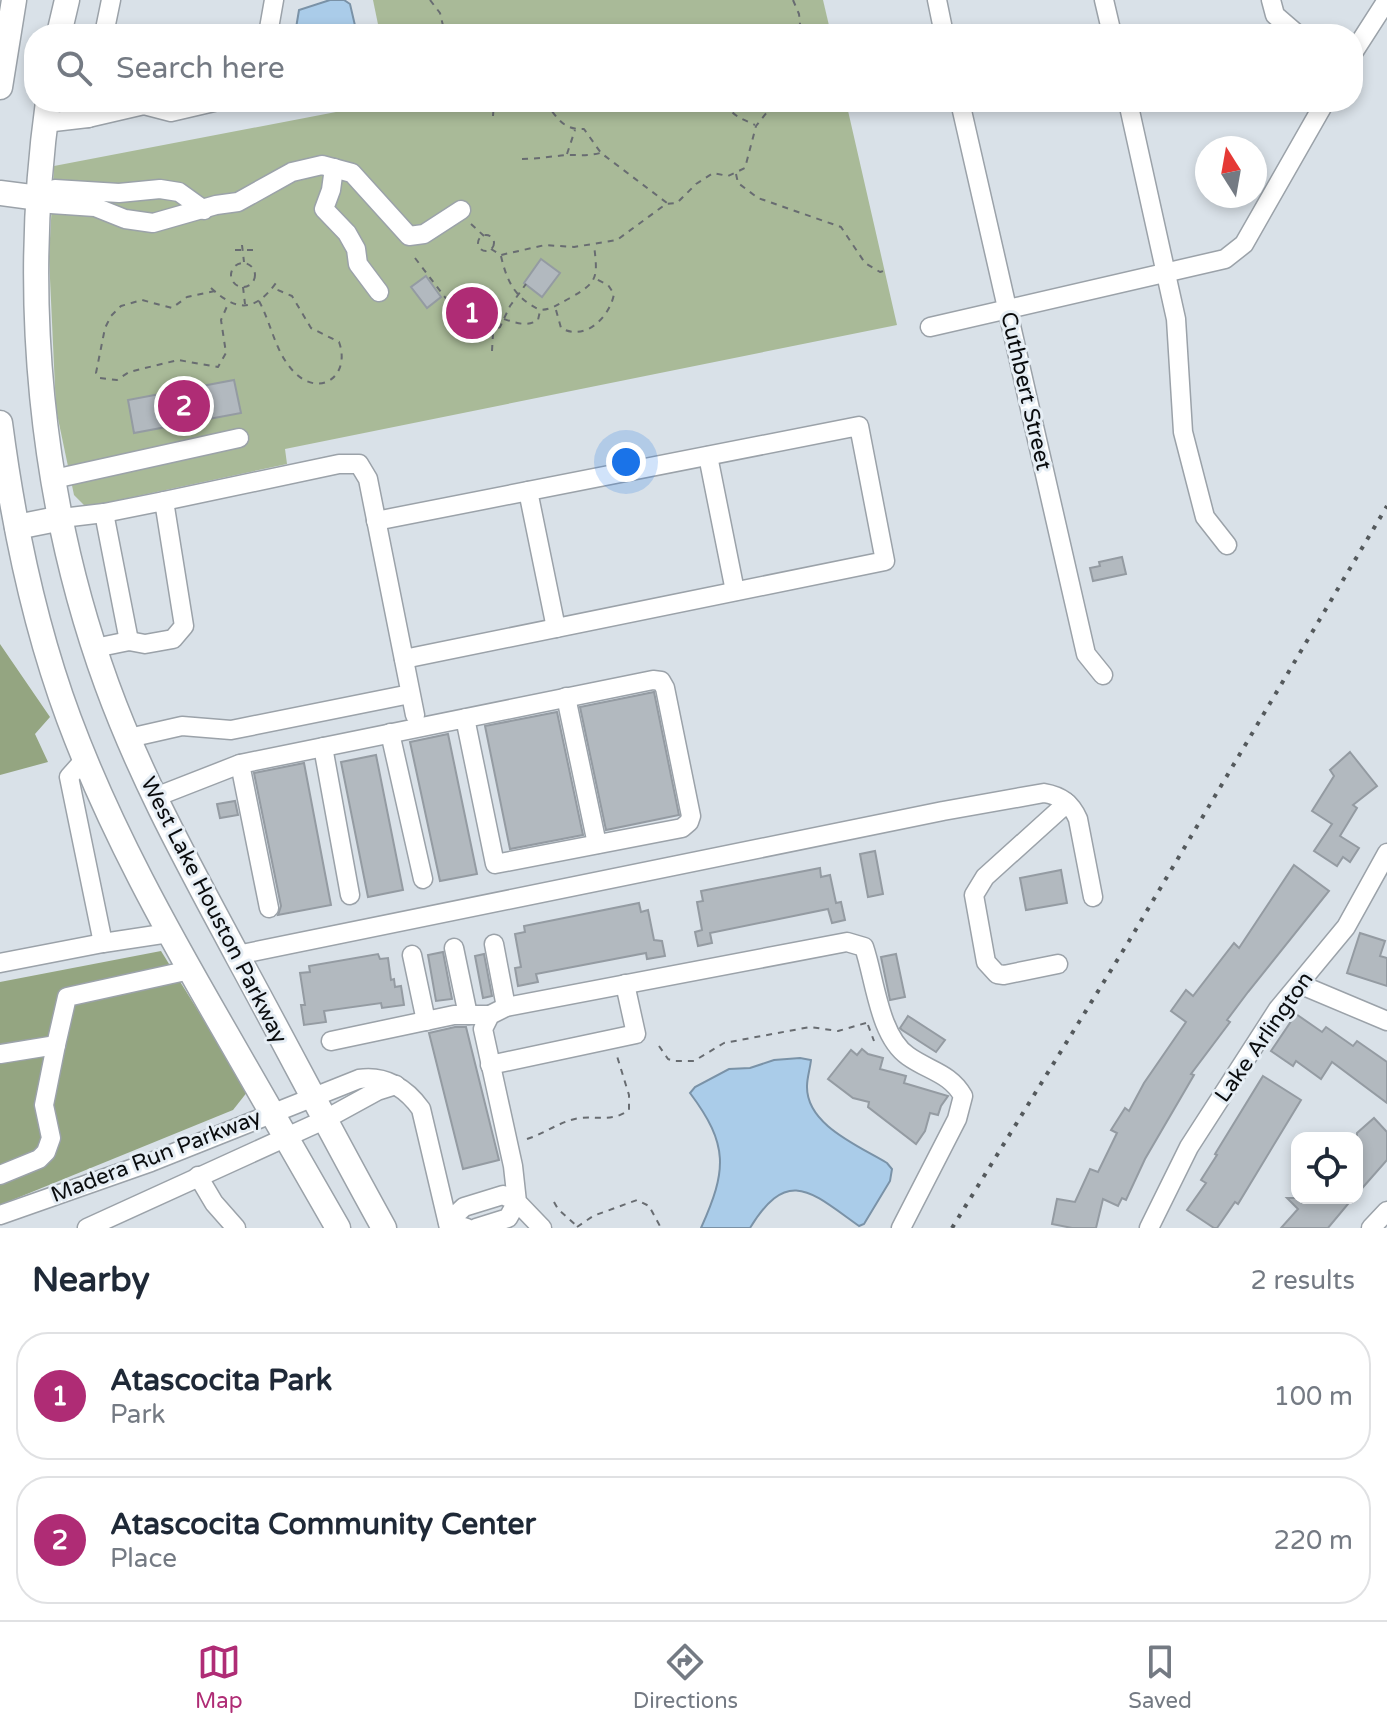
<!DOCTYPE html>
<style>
:root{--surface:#fff;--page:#f2f2f3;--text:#1f2937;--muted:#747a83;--line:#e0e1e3;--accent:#af2c75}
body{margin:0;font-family:"Varela Round",sans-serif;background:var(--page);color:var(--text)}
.controls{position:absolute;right:24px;bottom:24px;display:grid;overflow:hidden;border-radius:16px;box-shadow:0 4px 12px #0003}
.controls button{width:72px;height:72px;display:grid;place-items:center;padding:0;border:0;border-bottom:2px solid var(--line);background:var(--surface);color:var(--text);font:40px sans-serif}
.compass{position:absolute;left:1195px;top:136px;width:72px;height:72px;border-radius:50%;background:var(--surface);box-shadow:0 4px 12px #0003;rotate:349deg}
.you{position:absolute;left:626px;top:462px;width:28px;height:28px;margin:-20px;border:6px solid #fff;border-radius:50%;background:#1a73e8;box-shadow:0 0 0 12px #1a73e833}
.badge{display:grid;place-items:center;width:52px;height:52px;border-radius:50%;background:var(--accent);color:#fff;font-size:26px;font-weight:700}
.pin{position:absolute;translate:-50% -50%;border:4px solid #fff;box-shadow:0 2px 8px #0006}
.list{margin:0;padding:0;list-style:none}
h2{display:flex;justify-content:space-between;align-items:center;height:104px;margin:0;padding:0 32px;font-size:34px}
h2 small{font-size:26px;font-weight:400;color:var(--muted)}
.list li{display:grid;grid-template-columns:52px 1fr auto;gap:24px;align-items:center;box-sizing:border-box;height:128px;margin:0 16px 16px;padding:0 16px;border:2px solid var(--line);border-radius:32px}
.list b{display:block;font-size:30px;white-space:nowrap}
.list p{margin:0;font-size:26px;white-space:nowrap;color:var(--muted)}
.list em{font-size:26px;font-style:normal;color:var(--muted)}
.icon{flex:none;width:44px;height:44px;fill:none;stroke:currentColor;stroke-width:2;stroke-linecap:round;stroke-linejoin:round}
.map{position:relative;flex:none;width:1387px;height:1228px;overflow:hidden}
.search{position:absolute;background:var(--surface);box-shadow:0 4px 12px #0003;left:24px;right:24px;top:24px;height:88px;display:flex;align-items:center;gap:20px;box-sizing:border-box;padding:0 28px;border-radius:32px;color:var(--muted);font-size:30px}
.sheet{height:392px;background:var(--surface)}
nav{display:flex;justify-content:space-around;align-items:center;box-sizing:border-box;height:112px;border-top:2px solid var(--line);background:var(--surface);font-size:22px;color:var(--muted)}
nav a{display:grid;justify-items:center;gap:4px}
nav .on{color:var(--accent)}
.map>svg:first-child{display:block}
.green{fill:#a9ba98}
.forest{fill:#94a581}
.water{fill:#aacce9;stroke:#7a92a7;stroke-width:2}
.building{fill:#b2b9bf;stroke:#949ba2;stroke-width:2}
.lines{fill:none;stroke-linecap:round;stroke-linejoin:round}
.minor-casing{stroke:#9ba2a9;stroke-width:21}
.major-casing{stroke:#9ba2a9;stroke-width:27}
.path{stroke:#686c71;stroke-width:2;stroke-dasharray:6 6;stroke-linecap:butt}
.minor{stroke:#fff;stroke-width:18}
.major{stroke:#fff;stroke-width:24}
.rail{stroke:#54595c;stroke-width:4;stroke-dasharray:4 8;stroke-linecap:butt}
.labels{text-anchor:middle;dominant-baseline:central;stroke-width:6;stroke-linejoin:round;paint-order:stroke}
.street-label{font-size:22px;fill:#0a0c0e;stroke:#e6eef5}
</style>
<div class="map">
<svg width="1387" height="1228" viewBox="0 0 1387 1228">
<rect width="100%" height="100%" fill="#d9e1e8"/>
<g class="green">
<polygon points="373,0 823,0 831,34 380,34"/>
<polygon points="388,102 846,102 897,325 285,449 287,464 86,507 74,495 56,409 49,257 54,166"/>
</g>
<g class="forest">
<polygon points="0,644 50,717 35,734 48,762 0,775"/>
<polygon points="161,951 248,1091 233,1110 0,1205 0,982"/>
</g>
<g class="water">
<polygon points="330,0 344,0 350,4 357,34 295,34 299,10"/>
<path d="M800,1058L811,1060C810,1069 807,1078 807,1086C806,1125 859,1146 887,1163L892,1169L890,1181L864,1224L859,1226C811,1192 788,1166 750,1228H701C727,1170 729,1145 690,1093L695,1087L729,1069L750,1068L774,1060Z"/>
</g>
<g class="building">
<polygon points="541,259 560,273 542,297 524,283"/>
<polygon points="426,276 441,297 427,308 411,287"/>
<polygon points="234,380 241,413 134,433 128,400"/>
<polygon points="1122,557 1126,574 1093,581 1090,568 1100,566 1099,562"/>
<polygon points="654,692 679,815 606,830 580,707"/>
<polygon points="557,712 583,835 510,849 485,726"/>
<polygon points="448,734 477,874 440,881 410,742"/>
<polygon points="1350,752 1377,786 1353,805 1357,808 1340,836 1359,848 1350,862 1343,857 1337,866 1314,851 1332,824 1312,811 1334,776 1330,770"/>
<polygon points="376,755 403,890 368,897 341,762"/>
<polygon points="304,763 331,905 278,915 281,906 254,773"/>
<polygon points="235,801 238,815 220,818 217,804"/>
<polygon points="875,851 883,894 868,897 860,854"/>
<polygon points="1294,865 1329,891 1248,992 1227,1020 1230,1022 1191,1074 1194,1075 1145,1159 1126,1200 1122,1198 1118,1206 1103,1199 1096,1228 1072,1228 1052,1224 1057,1199 1075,1202 1090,1169 1098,1172 1117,1133 1111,1130 1125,1108 1129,1111 1144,1083 1186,1022 1171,1011 1186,990 1193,996 1234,943 1239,948"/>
<polygon points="820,868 821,877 830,875 836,903 841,902 845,920 832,923 828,909 710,933 712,943 698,946 695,932 702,930 697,902 703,901 701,891"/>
<polygon points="1061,870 1067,903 1026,910 1020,878"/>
<polygon points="639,903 641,912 648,910 654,940 662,941 665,956 647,959 646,953 536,974 538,982 518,986 515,968 521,967 515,934 525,932 524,926"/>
<polygon points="1360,933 1385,941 1380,956 1387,958 1387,986 1347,973"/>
<polygon points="443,952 452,999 436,1001 428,955"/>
<polygon points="378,954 380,959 388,958 391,980 394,979 395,987 401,986 404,1005 382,1008 381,1003 324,1011 326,1022 304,1025 301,1005 305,1005 300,973 310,972 309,966"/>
<polygon points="484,954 492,996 483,998 475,956"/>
<polygon points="896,954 905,997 890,1000 881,957"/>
<polygon points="1296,1014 1322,1032 1326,1027 1353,1046 1357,1041 1387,1062 1387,1103 1332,1062 1321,1079 1296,1061 1293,1066 1271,1051"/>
<polygon points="908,1016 945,1040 936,1052 902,1030 900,1028"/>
<polygon points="455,1027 466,1027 499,1160 463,1169 429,1033"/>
<polygon points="862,1049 868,1054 883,1058 880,1069 906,1076 904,1083 948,1096 941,1106 938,1115 930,1113 925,1131 916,1144 868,1107 869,1102 853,1098 828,1079 851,1050 857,1055"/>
<polygon points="1263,1076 1301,1100 1238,1204 1235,1202 1217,1228 1214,1228 1187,1210 1206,1183 1201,1180 1217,1155 1215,1154"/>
<polygon points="1374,1118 1387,1132 1387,1160 1357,1194 1357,1133"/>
<polygon points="1287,1198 1353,1198 1328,1228 1281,1228 1298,1209"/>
</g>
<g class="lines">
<g class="minor-casing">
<g id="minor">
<polyline points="937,0 944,34"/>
<polyline points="1104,0 1112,34"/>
<polyline points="1271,0 1275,15 1297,34"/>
<polyline points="104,34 111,0"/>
<polyline points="268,34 274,0"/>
<polyline points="1353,53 1387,0"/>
<polyline points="960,102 1086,654 1103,675"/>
<polyline points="1128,102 1176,319 1183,432 1205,517 1227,545"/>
<polyline points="88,118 144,105 171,112 214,102"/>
<polyline points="45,123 88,118 91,102"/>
<polyline points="334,168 331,190 324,209 347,233 356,249 358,264 379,292"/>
<polyline points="39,198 51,204 95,207 125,219 153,223 216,205 238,202 292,172 322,165 352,173 409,236 424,234 461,210"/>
<polyline points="39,198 55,189 119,193 160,189 179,192 204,210"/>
<polyline points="930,327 1225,259 1244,244 1325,102"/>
<polyline points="708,456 735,591"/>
<polyline points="54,479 239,438"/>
<polyline points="528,491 556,628"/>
<polyline points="164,501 339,464 359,464 368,479 415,715"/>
<polyline points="104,513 129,641"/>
<polyline points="62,518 104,513 164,501 184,626 173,639 145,644 129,641 95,648"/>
<polyline points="376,521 859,426 885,561 404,659"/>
<polyline points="566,697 597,844"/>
<polyline points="390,733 423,879"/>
<polyline points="129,738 182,726 231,730 410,694"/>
<polyline points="323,747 350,895"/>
<polyline points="85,759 69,777 103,943 169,933"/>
<polyline points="240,764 269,908"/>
<polyline points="153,798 240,764 653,680 661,681 665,688 691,816 689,822 682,828 495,864 465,718"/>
<polyline points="494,944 506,1007"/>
<polyline points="454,948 468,1015"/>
<path d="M237,955L943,811L1044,793C1061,796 1071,803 1078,819L1093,897"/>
<polyline points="412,955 426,1021"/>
<polyline points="0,963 103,943"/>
<polyline points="1058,964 1004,975 997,974 986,962 974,895 985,877 1067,803"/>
<polyline points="1299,984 1387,1021"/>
<polyline points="331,1041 454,1015 490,1015"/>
<polyline points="0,1054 56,1045 67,997 190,970"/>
<polyline points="490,1065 636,1034 625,984"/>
<polyline points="0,1175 39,1159 46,1152 51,1138 44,1105 56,1045"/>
<polyline points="198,1176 214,1203 236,1228"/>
<path d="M0,1215L151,1162L359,1079C385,1075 406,1088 421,1109L449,1228"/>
<polyline points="87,1228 324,1120 377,1091 396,1085"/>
<polyline points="467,1228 448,1222 464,1207 503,1195 517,1202 508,1218 476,1228"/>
<path d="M542,1228L517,1202L513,1166L483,1029L490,1015L506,1007L847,942L864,947C875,979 879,1036 908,1056C929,1071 950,1073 963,1096L957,1119L901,1228"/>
<polyline points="1149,1228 1189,1147 1278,1009 1346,927 1387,853"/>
<polyline points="1371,1228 1387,1211"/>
</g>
</g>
<g class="major-casing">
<g id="major">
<polyline points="59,34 67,0"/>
<polyline points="0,87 14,0"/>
<path d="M48,102C21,296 40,501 107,685C142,781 190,867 238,957C287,1047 334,1138 384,1228"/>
<polyline points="0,193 39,198"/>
<path d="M0,423C13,522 34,625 69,719C110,829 167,931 226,1033C264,1098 300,1163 338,1228"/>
<polyline points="17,527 62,518"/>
</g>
</g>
<g class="path">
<polyline points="430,0 440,13 445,34"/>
<polyline points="793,0 799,14 801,34"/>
<path d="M545,102C557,117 562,130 584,129L601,153L667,203"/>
<path d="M727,102C730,116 743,119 755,125"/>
<polyline points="493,116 494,102"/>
<polyline points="567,154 575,130"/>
<path d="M522,159C538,159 553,156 568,155C580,155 589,156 600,153"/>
<polyline points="736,174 738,183 758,198 841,227 865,263 880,272 887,270"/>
<polyline points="471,224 484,236"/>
<circle cx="486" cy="243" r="8"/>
<polyline points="242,245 244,262"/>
<polyline points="491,249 501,255 545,245 574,247 617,240 666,204 677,203 696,184 713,173 728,176 745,168 756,126 775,102"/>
<polyline points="235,250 253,250"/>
<path d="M501,256C507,282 515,298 540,310C554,309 558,304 570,298C598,282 598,278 594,245"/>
<polyline points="415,258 464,322 480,334 489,333 500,327 510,306 526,284"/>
<circle cx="243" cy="275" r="12"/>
<polyline points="243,287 245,304"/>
<path d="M211,288C236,311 254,313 276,283"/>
<polyline points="215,291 187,297 172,308 142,300 121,306 111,316 105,328 96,373 100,378 117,380 129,372 178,360 218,367 226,353 221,320 228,304"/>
<path d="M259,301C272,325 275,353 295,373C321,398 351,375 339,342L311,328L292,296L273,288"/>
<path d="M556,310L561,328C586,342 610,316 614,294L608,285L594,278"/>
<path d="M504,319C516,323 527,327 538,320L540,311"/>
<polyline points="492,351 493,333"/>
<polyline points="868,1025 874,1041"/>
<polyline points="659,1046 668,1059 674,1061 694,1061 724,1043 810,1027 838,1031 866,1023"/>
<path d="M527,1139C546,1133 560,1121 580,1118C598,1116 613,1122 629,1110V1095L616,1053"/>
<polyline points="554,1202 558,1209 578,1227"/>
<polyline points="577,1227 593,1216 637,1200 649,1206 661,1228"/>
</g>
<use href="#minor" class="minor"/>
<use href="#major" class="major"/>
<polyline class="rail" points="952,1228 1129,941 1387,506"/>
</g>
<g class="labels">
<g class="street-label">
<text transform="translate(1026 391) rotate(77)">Cuthbert Street</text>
<text transform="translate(214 910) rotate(63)">West Lake Houston Parkway</text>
<text transform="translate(1264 1037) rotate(-55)">Lake Arlington</text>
<text transform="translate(156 1156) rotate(-21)">Madera Run Parkway</text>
</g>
</g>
</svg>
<div class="controls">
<button><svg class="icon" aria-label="locate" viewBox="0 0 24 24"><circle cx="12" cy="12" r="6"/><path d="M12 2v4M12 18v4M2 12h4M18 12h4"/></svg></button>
</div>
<svg class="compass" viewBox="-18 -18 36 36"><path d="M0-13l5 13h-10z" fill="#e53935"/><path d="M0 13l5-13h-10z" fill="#747a83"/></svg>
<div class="you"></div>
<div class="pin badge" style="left:472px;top:313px">1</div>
<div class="pin badge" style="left:184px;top:406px">2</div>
<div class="search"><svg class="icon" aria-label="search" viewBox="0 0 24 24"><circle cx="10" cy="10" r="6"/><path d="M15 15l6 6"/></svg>Search here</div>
</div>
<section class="sheet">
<h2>Nearby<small>2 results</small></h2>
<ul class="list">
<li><span class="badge">1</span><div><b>Atascocita Park</b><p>Park</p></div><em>100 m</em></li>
<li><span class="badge">2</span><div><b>Atascocita Community Center</b><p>Place</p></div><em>220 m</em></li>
</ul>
</section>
<nav>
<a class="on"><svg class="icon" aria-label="map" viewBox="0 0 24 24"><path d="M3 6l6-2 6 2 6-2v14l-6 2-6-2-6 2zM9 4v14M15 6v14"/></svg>Map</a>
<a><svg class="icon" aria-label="directions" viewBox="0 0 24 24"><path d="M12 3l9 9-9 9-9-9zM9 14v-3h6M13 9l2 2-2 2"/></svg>Directions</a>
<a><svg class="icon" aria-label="saved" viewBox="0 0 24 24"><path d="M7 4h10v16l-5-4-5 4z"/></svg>Saved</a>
</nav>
